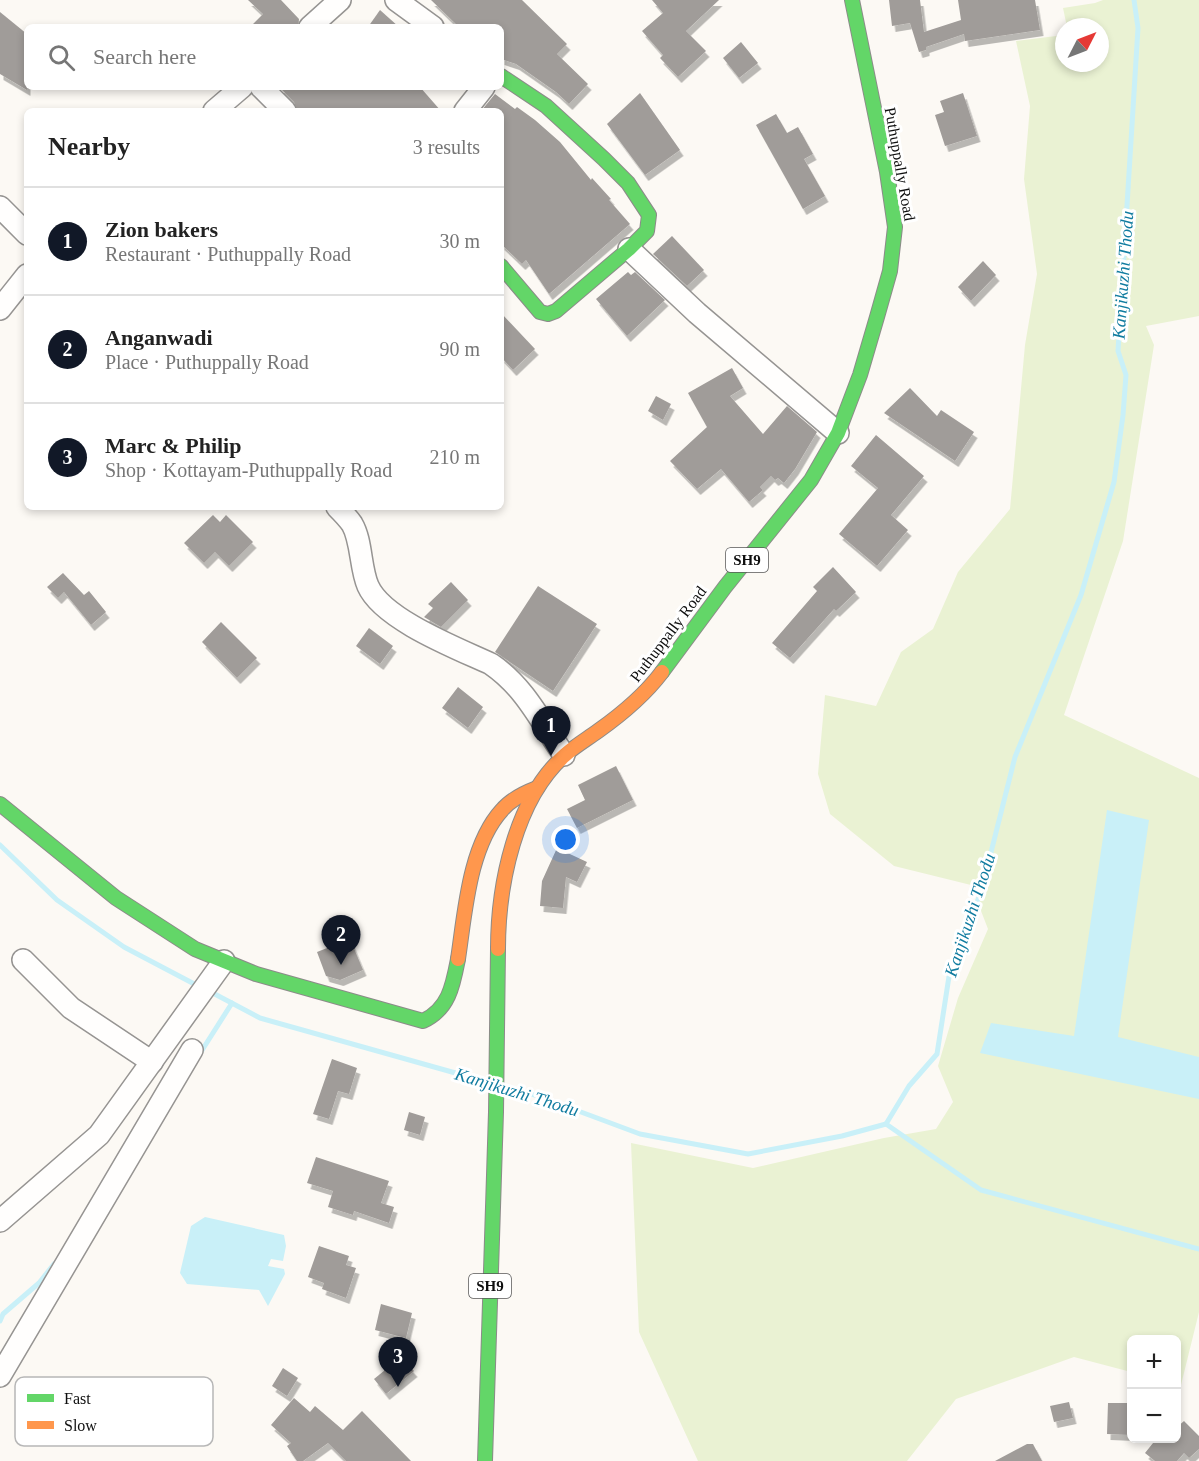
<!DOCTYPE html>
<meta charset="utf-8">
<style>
:root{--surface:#fff;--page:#f6f6f6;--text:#222;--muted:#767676;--line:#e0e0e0;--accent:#111827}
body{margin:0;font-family:"Times New Roman",serif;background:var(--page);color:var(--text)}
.controls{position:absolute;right:18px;bottom:18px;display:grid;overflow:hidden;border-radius:9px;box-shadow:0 3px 9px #0003}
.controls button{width:54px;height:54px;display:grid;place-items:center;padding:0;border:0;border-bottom:2px solid var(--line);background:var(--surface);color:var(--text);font:30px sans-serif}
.compass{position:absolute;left:1055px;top:18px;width:54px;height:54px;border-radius:50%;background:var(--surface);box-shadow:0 3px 9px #0003;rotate:48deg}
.you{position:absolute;left:566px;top:840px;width:21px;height:21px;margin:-15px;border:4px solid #fff;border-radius:50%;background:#1a73e8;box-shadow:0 0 0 9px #1a73e833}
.badge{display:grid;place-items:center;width:39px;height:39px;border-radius:50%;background:var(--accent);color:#fff;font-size:20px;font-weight:700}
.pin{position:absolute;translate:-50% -50px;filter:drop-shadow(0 2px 3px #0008)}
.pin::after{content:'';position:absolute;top:32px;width:21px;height:18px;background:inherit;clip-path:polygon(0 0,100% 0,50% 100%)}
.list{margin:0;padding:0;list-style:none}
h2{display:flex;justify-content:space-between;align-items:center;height:78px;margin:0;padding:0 24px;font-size:26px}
h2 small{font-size:20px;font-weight:400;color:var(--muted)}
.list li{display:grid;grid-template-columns:39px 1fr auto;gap:18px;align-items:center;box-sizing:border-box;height:108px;padding:0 24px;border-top:2px solid var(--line)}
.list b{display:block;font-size:22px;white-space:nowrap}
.list p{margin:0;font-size:20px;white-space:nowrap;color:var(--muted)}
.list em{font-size:20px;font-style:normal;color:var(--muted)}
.icon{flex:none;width:33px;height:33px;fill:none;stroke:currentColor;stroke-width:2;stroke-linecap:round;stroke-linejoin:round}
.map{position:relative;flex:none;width:1199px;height:1461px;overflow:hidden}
.search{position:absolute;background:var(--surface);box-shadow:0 3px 9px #0003;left:24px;top:24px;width:480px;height:66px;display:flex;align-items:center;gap:15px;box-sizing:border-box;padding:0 21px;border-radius:9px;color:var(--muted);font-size:22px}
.panel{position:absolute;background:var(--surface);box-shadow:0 3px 9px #0003;left:24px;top:108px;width:480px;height:402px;border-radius:9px}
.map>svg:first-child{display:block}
.green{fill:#eaf2d3}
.water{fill:#c9f0f8}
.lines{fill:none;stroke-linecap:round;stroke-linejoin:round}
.stream{stroke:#c9f0f8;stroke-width:5}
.building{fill:#a09c99;filter:url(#shadow)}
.street-casing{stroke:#969492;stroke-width:24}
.fast-casing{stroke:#8c8b89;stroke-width:16}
.slow-casing{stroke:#8c8b89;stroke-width:16}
.street{stroke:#fffefd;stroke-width:21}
.fast{stroke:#63d668;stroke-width:14}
.slow{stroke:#ff974d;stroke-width:14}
.labels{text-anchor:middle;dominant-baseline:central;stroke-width:6;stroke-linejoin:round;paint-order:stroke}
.shield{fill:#fff;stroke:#575757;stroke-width:1.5}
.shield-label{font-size:15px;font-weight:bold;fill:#0f0f0f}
.street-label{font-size:16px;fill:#0f0f0f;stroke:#fff}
.water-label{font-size:18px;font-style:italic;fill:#117ca0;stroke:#fff}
.key{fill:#fff;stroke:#b7b7b7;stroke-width:1.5}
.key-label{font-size:16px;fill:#0f0f0f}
</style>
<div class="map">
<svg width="1199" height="1461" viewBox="0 0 1199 1461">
<defs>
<filter id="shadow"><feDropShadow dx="3.5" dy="6" stdDeviation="0" flood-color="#0004"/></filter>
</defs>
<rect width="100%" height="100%" fill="#fcf9f4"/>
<polygon class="green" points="1103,0 1199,0 1199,316 1146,326 1154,345 1123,541 1064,715 1199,778 1199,1312 1181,1385 1177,1384 1176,1340 1132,1340 1131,1372 1074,1357 956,1399 907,1461 698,1461 639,1332 631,1143 753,1168 884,1138 936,1129 953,1102 938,1066 958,998 988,929 971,885 894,866 830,814 818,774 825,695 876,706 901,652 933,629 958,572 1010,509 1025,345 1037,274 1024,179 1030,106 1016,41 1064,35 1064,63 1100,63 1100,27 1067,27 1063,8 1095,3"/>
<g class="water">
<polygon points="1107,810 1149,820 1118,1037 1199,1057 1199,1099 980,1053 991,1023 1074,1036"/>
<polygon points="205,1217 284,1235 286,1246 283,1261 271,1259 268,1266 284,1269 285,1274 268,1306 259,1290 187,1284 180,1273 191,1226"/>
</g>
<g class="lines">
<g class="stream">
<polyline points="0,845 57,900 124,947 200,987"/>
<polyline points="209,991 260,1018 484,1081"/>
<polyline points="199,1055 232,1003"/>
<polyline points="508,1087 538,1096 640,1134 748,1154 842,1136 886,1124 909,1086 937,1054 950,970 981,892 1015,757 1081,595 1114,482 1123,415 1126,375 1118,351 1138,28 1134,0"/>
<polyline points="886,1124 981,1190 1199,1249"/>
<polyline points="0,1321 3,1314 39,1283 54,1264"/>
</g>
</g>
<g class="building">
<polygon points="248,0 281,0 299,19 298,27 250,27 263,14"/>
<polygon points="431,0 522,0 567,44 557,54 588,84 569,104 556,92 516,64 501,59 501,27 459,27"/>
<polygon points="652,0 719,0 686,31 706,51 678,77 660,58 663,55 642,31 663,13"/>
<polygon points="889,0 920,0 924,32 961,20 958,0 1035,0 1040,30 965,41 964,34 926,47 926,50 919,52 910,23 892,26"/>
<polygon points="380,10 399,27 368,27"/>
<polygon points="0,12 27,34 27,90 0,74"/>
<polygon points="741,42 758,63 739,78 723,58"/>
<polygon points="279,87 420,87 441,111 297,111 294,102"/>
<polygon points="640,93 680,150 645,175 607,124"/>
<polygon points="963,93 977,136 945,146 935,115 944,112 940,101"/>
<polygon points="495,94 515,109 517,107 535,120 560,142 591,180 592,178 611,199 609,200 630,224 549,294 526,260 522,264 501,244 501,111 481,111"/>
<polygon points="776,114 787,133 798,127 813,154 804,159 825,196 803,209 756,125"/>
<polygon points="672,236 704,270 687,286 653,254"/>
<polygon points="983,261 996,275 971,301 958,287"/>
<polygon points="628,272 631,275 635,272 665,300 627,336 596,299"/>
<polygon points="501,313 535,349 513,370 501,357"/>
<polygon points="732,368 743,388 730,396 763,434 787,406 817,432 795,469 784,483 778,478 775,480 771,476 760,487 763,490 749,502 721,469 697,489 670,461 707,427 688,393"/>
<polygon points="910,388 937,416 941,410 974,432 955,461 884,413"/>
<polygon points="656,396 671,404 663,420 648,411"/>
<polygon points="876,435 924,476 891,515 908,530 877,566 839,534 878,488 851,466"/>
<polygon points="213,515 220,522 226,515 253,542 229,566 215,552 204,563 184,543"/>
<polygon points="833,567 856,592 836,611 834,609 790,658 772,643 817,591 813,587"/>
<polygon points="63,573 84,595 89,591 106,612 91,625 64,592 58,598 47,587"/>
<polygon points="451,582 468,600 441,627 424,617 433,608 428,604"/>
<polygon points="538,586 597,624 553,691 495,652"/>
<polygon points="221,622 257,658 237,678 202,642"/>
<polygon points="369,628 393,646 380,664 356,646"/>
<polygon points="458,687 483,707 468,728 442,708"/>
<polygon points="616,766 633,800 577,828 567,809 585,800 578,785"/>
<polygon points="557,848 587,862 577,882 566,877 563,908 540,906 542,881"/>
<polygon points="350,939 363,970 340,980 326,976 317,952"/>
<polygon points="332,1059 357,1068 349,1094 338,1091 329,1119 313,1114"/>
<polygon points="409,1112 425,1117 420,1135 404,1130"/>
<polygon points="316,1157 389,1181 381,1203 394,1207 389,1223 354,1211 353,1215 328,1207 333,1191 307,1183"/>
<polygon points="319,1246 349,1256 346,1265 356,1268 346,1298 322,1289 324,1283 308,1277"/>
<polygon points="381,1304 412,1313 406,1338 375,1330"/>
<polygon points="401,1357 414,1371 386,1394 374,1379"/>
<polygon points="283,1368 298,1378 287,1396 272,1386"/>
<polygon points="294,1398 310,1412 315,1406 343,1430 362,1411 411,1461 346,1461 328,1443 303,1461 297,1461 287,1446 291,1443 271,1425"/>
<polygon points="1069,1402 1073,1418 1054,1422 1050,1406"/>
<polygon points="1108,1403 1131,1403 1131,1435 1107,1434"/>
<polygon points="1184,1421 1199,1436 1199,1449 1189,1458 1184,1453 1177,1461 1155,1461 1145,1453 1157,1438 1176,1438 1176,1428"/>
<polygon points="1027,1444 1033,1444 1042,1461 995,1461"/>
</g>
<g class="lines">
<g class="street-casing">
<g id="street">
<polyline points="396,0 433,27"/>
<polyline points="310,27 340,0"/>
<polyline points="261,87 285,111"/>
<polyline points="214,111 242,87"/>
<polyline points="465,111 484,87"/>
<polyline points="0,207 27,234"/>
<polyline points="629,249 697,313 838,433"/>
<polyline points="0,309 27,275"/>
<path d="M337,507C342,512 348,518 352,524C362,541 360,568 368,586C383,620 459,649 491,664C525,687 541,722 564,755"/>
<polyline points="23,960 71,1008 152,1062"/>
<polyline points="0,1221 99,1135 224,961"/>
<polyline points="0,1376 192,1050"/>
</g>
</g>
<g class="fast-casing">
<g id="fast">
<polyline points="501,76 546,106 604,159 628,183 649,215 647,231 629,249 556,311 548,314 540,312 501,266"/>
<polyline points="662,672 725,587 811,480 838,433 860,375 877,317 890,271 895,227 887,172 852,0"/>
<path d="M0,804L116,898L195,949L256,974L423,1021C449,1009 453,985 458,959"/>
<polyline points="485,1461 496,1112 498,949"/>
</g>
</g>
<g class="slow-casing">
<g id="slow">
<path d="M498,949C498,885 515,799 565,755C575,746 587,739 598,731C622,714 644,696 662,672"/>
<path d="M458,959C465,913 469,846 502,810C511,799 524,793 537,788"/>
</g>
</g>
<use href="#street" class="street"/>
<use href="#fast" class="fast"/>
<use href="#slow" class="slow"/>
</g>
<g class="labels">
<g class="shield">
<rect x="726" y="548" width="42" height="24" rx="4.5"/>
<rect x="469" y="1274" width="42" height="24" rx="4.5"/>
</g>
<g class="shield-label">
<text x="747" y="560">SH9</text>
<text x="490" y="1286">SH9</text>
</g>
<g class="street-label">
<text transform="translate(900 164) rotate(80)">Puthuppally Road</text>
<text transform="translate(668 634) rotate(-53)">Puthuppally Road</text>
</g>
<g class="water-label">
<text transform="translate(1123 275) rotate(-86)">Kanjikuzhi Thodu</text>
<text transform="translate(970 915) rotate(-72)">Kanjikuzhi Thodu</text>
<text transform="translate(517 1092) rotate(17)">Kanjikuzhi Thodu</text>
</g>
</g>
<rect x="15" y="1377" width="198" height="69" rx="9" class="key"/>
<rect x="27" y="1394" width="27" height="8" fill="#63d668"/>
<rect x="27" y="1421" width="27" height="8" fill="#ff974d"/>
<g class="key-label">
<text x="64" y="1404">Fast</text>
<text x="64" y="1431">Slow</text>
</g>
</svg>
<div class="controls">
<button>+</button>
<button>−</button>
</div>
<svg class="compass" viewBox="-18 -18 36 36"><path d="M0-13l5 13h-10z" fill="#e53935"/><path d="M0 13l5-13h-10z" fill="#767676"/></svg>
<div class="you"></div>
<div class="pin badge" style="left:551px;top:756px">1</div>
<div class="pin badge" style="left:341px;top:965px">2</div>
<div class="pin badge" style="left:398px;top:1387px">3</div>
<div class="search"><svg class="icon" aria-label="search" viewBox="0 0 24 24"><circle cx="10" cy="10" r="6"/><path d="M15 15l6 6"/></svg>Search here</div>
<section class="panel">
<h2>Nearby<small>3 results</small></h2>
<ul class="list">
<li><span class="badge">1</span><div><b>Zion bakers</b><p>Restaurant · Puthuppally Road</p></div><em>30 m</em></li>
<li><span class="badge">2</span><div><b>Anganwadi</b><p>Place · Puthuppally Road</p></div><em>90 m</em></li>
<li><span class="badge">3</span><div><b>Marc &amp; Philip</b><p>Shop · Kottayam-Puthuppally Road</p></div><em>210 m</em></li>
</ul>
</section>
</div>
